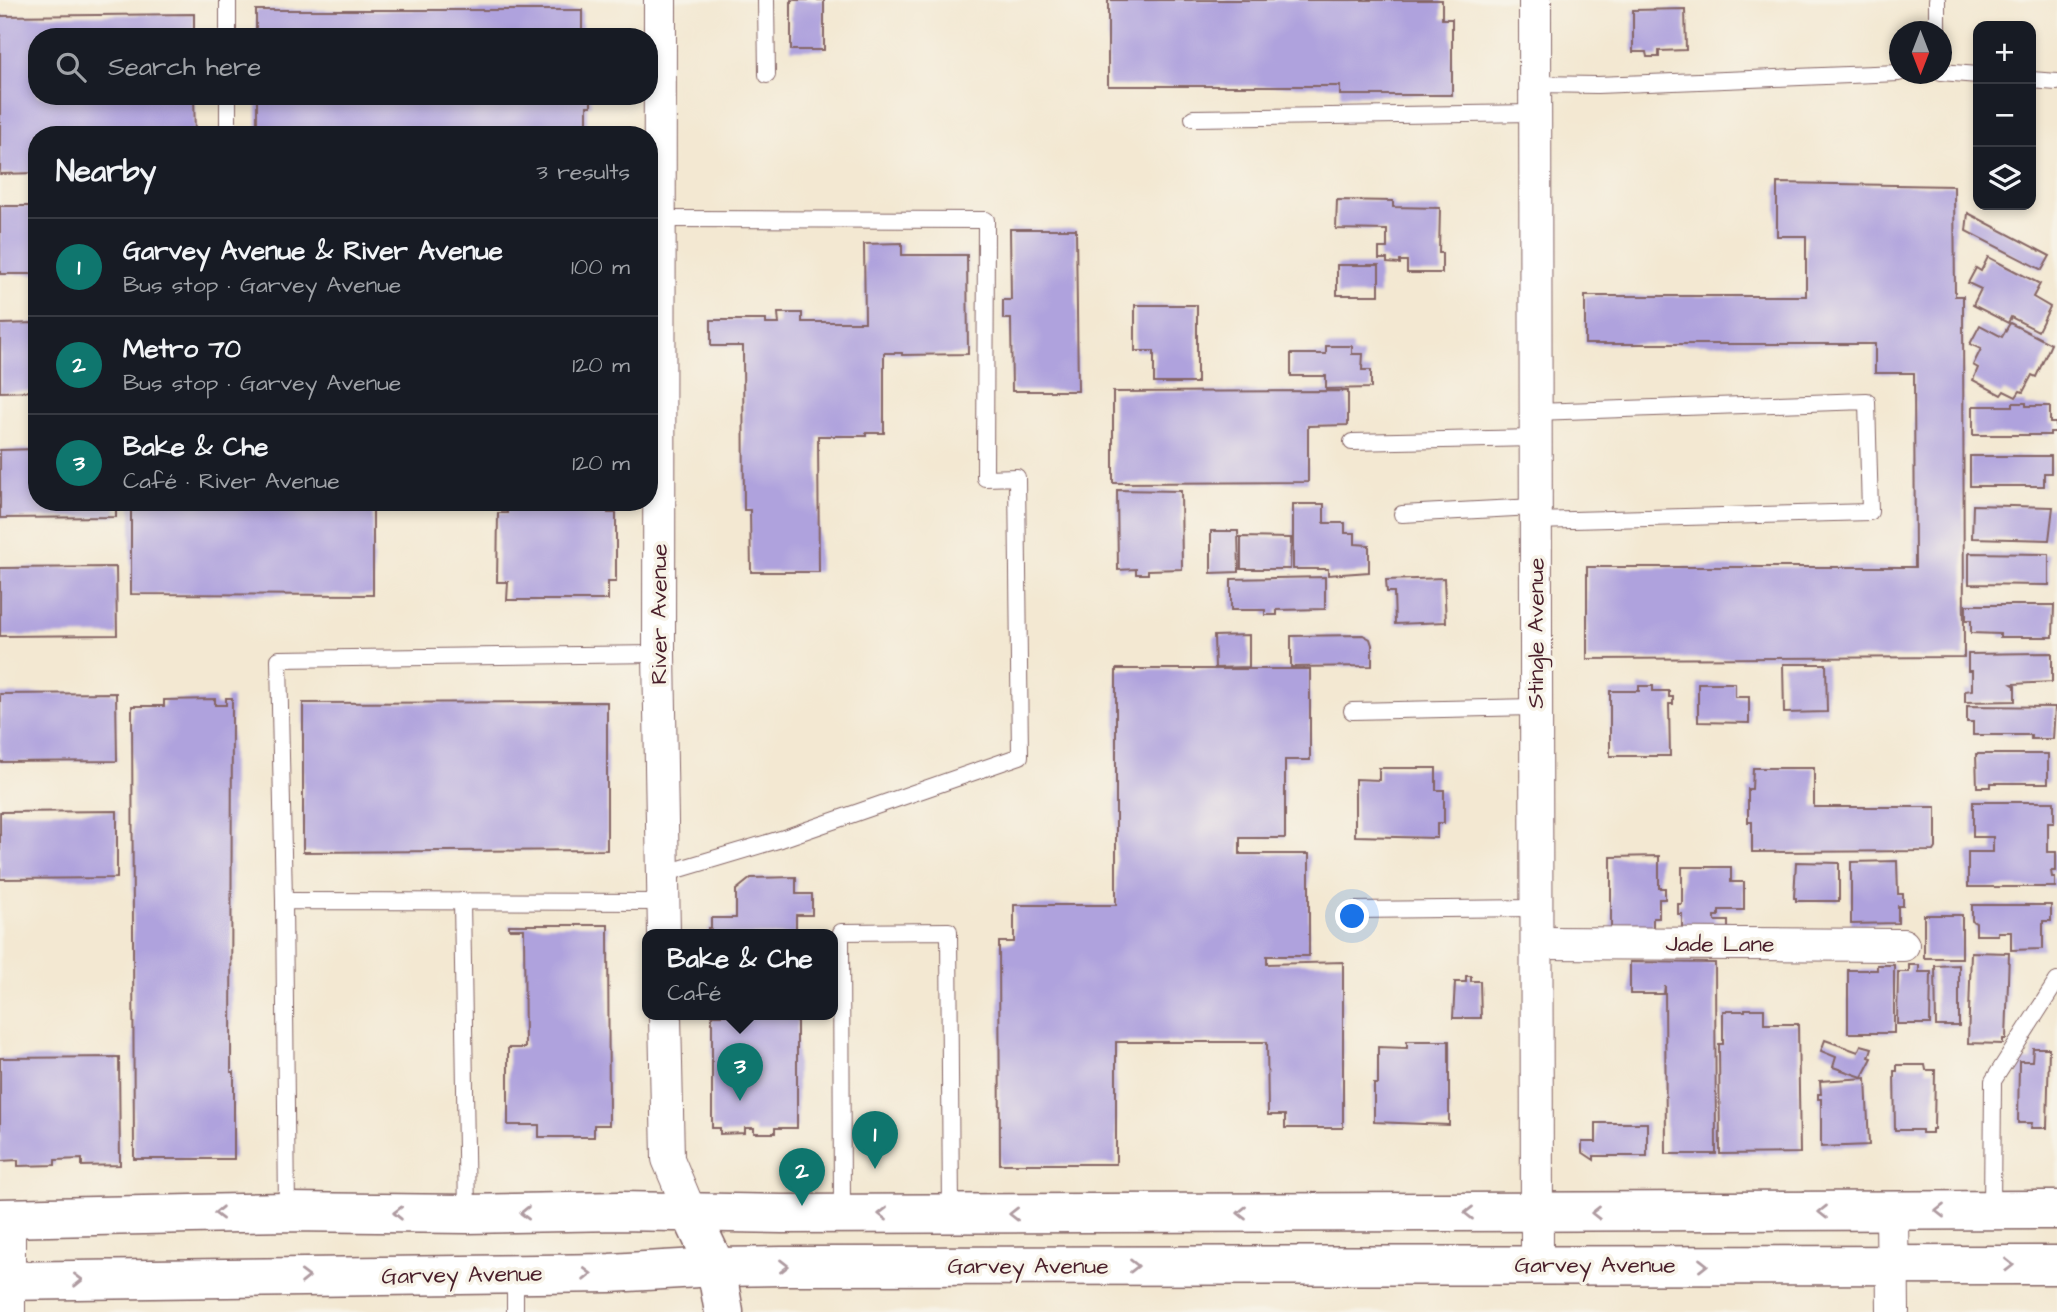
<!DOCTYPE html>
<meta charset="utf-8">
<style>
:root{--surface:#171b24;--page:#242831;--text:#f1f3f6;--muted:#9ea1a6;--line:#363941;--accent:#0f766e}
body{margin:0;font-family:"Architects Daughter",sans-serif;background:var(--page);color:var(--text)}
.controls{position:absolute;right:21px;top:21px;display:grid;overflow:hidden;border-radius:14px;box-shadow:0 4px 10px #0003}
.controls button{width:63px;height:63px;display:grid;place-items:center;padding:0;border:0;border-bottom:2px solid var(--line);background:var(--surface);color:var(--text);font:35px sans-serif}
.compass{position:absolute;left:1889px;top:21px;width:63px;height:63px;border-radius:50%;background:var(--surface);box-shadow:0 4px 10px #0003;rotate:180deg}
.you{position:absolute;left:1353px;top:917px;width:24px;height:24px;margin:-18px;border:5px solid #fff;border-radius:50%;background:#1a73e8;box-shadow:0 0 0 10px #1a73e833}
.badge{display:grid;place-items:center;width:46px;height:46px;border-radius:50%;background:var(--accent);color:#fff;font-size:23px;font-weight:700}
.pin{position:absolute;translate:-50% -58px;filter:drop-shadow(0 2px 4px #0008)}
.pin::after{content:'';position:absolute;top:37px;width:24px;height:21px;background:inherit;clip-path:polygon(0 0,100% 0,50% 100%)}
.popup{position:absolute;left:642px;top:929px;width:196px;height:91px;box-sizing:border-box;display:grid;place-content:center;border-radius:14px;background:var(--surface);filter:drop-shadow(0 2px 5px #0005);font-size:23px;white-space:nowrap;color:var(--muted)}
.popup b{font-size:26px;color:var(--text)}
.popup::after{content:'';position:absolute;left:50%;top:100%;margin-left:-14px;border:14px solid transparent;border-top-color:var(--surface)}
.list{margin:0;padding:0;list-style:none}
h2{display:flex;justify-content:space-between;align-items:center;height:91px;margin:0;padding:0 28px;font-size:30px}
h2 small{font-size:23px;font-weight:400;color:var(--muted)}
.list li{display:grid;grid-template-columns:46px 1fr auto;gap:21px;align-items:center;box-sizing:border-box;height:98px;padding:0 28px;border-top:2px solid var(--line)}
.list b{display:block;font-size:26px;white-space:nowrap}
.list p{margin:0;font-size:23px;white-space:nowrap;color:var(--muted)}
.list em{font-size:23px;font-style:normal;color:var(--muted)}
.icon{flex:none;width:38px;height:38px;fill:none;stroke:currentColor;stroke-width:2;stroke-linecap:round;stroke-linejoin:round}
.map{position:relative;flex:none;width:2057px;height:1312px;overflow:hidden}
.search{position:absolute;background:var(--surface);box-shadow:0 4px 10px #0003;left:28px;top:28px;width:630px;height:77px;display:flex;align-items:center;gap:18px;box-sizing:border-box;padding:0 24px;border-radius:28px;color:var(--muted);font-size:26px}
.panel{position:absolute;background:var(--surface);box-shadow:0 4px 10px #0003;left:28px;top:126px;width:630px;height:385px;border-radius:28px}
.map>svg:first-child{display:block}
.building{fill:#afa2dd}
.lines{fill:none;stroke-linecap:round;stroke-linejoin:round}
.lane-casing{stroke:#856565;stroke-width:18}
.street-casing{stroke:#856565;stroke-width:34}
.secondary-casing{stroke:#856565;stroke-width:41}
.primary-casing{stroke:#856565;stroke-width:41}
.lane{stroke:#fff;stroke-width:16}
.street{stroke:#fff;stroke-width:32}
.secondary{stroke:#fff;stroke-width:38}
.primary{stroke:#fff;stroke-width:38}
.oneway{stroke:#ae9aa0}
.labels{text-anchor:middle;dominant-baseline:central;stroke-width:7;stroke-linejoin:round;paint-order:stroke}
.street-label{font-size:23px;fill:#4a1f2b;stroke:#f7f3e8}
</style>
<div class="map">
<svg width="2057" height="1312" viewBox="0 0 2057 1312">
<rect width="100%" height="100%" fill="#f7f3e8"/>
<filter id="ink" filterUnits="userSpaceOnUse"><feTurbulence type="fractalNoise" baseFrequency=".0143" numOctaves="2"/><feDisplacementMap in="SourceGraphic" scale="14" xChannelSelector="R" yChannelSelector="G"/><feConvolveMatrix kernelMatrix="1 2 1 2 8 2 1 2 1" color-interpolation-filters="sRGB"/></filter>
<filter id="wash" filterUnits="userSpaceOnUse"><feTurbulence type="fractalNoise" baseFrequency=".00686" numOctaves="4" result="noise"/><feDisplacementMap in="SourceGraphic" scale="28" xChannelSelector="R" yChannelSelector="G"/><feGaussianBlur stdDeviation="1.57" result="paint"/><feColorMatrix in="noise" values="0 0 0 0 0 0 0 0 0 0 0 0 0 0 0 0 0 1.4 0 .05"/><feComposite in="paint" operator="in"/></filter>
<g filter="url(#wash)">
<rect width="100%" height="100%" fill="#f3e8d2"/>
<g id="blocks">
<g class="building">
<rect x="791" y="0" width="33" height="50"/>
<polygon points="1108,0 1442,0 1442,19 1452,19 1452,95 1340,95 1340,86 1108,86"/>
<polygon points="1685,9 1686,50 1659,51 1659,57 1647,57 1646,52 1633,52 1633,10"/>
<rect x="256" y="10" width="326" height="27"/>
<polygon points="194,14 194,37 37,37 37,96 194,96 195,135 37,135 37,173 0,174 0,16"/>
<polygon points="257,96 591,96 591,106 587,106 587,135 257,135"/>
<polygon points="1777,183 1954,186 1955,296 1963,296 1964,657 1587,659 1587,567 1915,567 1914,373 1875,373 1875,344 1585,344 1585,296 1806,296 1806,236 1777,236"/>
<polygon points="1337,200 1393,201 1393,207 1440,208 1439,253 1442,253 1442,273 1407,273 1407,261 1400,261 1400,264 1387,263 1387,259 1379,259 1379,248 1387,248 1387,230 1336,229"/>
<rect x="0" y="206" width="37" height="68"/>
<polygon points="1968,213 2050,256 2042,270 1966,231"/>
<polygon points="1010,229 1076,229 1078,391 1012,391 1011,319 1003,319 1003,300 1011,300"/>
<polygon points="902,243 902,255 967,255 968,354 902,355 902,353 884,353 884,433 866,433 866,436 818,436 819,572 751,572 750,510 744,510 743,346 711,346 711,320 766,320 766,324 779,324 778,313 802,313 802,322 865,322 864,244"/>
<polygon points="1988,257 2040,284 2033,297 2050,307 2038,331 2011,317 2008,323 1973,305 1981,289 1968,283 1976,268 1981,271"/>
<rect x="1337" y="265" width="42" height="30"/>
<polygon points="1135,305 1197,305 1197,383 1154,383 1154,351 1135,351"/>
<polygon points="37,323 37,391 0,392 0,324"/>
<polygon points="2010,323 2051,344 2036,377 2032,375 2023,392 2020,391 2016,397 2004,391 2001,395 1973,380 1978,368 1973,365 1981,349 1970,344 1980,325 2002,337"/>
<polygon points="1326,346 1352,346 1352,354 1363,354 1362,370 1371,370 1371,388 1326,389 1326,376 1291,376 1291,354 1326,354"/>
<polygon points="1348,391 1348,425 1308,426 1308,482 1113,483 1113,392"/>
<polygon points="2013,403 2026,403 2026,406 2050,406 2050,423 2056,423 2056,432 2050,432 2050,435 1973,435 1973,406 2013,406"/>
<polygon points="37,449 37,502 116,502 116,517 0,518 0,450"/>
<polygon points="1970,456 2051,456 2051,473 2044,473 2044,486 1970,486"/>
<polygon points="1117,490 1181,491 1182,569 1148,570 1148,574 1136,574 1136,569 1118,570"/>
<polygon points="131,502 373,502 373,595 131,594"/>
<polygon points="507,502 608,502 608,513 616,513 616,582 608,582 608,600 507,600 508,582 497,582 498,513 507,513"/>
<polygon points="1293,504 1324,504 1324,523 1345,523 1345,533 1355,533 1355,544 1369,545 1369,572 1328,575 1328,569 1293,569"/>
<polygon points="1973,505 2053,507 2049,540 1972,538"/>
<polygon points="1211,531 1238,531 1239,572 1211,573"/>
<polygon points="1241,537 1291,538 1290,569 1241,569"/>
<polygon points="1969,553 2049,554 2049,585 1969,584"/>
<polygon points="116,567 117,635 0,636 0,568"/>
<polygon points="1325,577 1325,609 1277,610 1277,615 1265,615 1265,610 1231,610 1231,579"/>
<polygon points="1444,578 1446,622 1395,624 1394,592 1387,592 1386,580"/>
<polygon points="1966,605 2054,605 2053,637 2000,637 2000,634 1971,633 1971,620 1966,620"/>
<polygon points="1249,635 1249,667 1215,668 1214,636"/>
<polygon points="1363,635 1370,639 1372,645 1372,666 1291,667 1291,636"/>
<polygon points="2052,653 2052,682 2012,684 2015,686 2015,701 1965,702 1965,691 1972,690 1972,671 1968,671 1968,654"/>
<polygon points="1783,664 1826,664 1827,712 1784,713"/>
<polygon points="1116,669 1310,669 1310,760 1285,760 1285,838 1240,838 1240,854 1309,854 1309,956 1267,956 1267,964 1343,962 1343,1128 1285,1128 1285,1115 1268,1115 1267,1042 1116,1042 1116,1164 1000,1164 999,942 1014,942 1014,905 1116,905"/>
<polygon points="1698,683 1735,683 1735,697 1749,697 1749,723 1698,722"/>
<polygon points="1639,686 1653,686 1653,691 1669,691 1669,697 1673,697 1673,704 1669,704 1670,756 1610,756 1610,691 1639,691"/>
<polygon points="116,693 117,761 0,762 0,694"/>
<polygon points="226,698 232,698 231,1072 234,1072 234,1159 134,1159 132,706 164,706 164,700 215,699 215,705 226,705"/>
<polygon points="607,702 607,850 303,852 303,703"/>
<polygon points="1967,706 2055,707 2053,739 2031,739 2031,735 1973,735 1973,722 1967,722"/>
<polygon points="1976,754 2048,754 2048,783 1991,783 1991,787 1977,787"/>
<polygon points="1379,768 1436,768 1436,790 1444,790 1444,823 1437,823 1437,838 1355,836 1355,779 1379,780"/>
<polygon points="1753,768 1814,768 1814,807 1936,807 1936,848 1934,851 1752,852 1752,822 1748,822 1748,789 1752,789"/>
<polygon points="1973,802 2054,802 2054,823 2048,823 2048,852 2056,852 2056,871 2051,871 2052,877 2055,877 2055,887 1968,887 1968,852 1993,852 1993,837 1973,837"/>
<polygon points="117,811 117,878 0,879 0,812"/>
<polygon points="1659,856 1659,888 1665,888 1665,899 1659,899 1659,918 1653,918 1653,938 1611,938 1611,857"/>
<polygon points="1897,861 1898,894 1903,894 1903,906 1898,906 1898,923 1851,924 1851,862"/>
<polygon points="1796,862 1839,863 1839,901 1796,901 1796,898 1794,898"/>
<polygon points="1682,867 1731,867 1731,882 1744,882 1744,910 1719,910 1719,916 1715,916 1715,921 1728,921 1728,939 1682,938 1682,914 1678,914 1678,904 1682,904"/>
<polygon points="796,877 796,894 812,894 812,915 796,915 796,935 708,935 708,928 711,928 711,918 736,918 736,890 751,878"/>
<polygon points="1972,905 2051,905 2051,921 2043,921 2043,949 2011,950 2011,932 1998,932 1998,935 1976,935 1976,923 1972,921"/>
<rect x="1924" y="915" width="38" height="43"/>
<polygon points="509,925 608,925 609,1125 594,1125 594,1137 539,1137 539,1125 508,1125 508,1048 525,1048 524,929 509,929"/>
<polygon points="1971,952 2009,953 2006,1039 2003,1039 2003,1044 1968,1043"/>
<polygon points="1630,962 1715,963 1716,1154 1666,1154 1665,985 1664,994 1630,994"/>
<polygon points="1877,965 1894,965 1894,1033 1848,1033 1848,970 1877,970"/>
<polygon points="1909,965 1919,965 1919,972 1931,972 1930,1024 1897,1024 1898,972 1909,972"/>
<polygon points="1959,965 1959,1026 1936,1026 1935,966"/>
<polygon points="1466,976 1471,976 1471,981 1480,981 1481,1018 1453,1018 1455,982 1466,982"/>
<polygon points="1745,1009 1764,1009 1764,1024 1798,1024 1800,1153 1720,1154 1719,1044 1723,1044 1723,1011 1745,1011"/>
<polygon points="712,1015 797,1015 797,1128 775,1128 775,1133 754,1133 754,1128 745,1128 745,1133 720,1134 720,1128 712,1128"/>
<polygon points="1825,1040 1858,1052 1861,1045 1872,1048 1869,1057 1872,1058 1862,1077 1833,1067 1836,1057 1821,1051"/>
<polygon points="1407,1041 1449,1041 1449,1125 1374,1122 1374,1084 1378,1084 1378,1047 1407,1048"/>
<polygon points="2033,1048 2049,1048 2047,1128 2031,1128 2032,1123 2018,1123 2019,1061 2032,1061"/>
<polygon points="119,1057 120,1165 82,1166 82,1159 55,1160 55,1165 18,1166 18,1160 0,1161 0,1058"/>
<polygon points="1897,1065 1925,1065 1926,1070 1935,1070 1934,1129 1932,1129 1932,1133 1922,1133 1922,1130 1895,1130 1894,1071 1897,1071"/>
<polygon points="1866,1078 1869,1145 1821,1147 1821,1099 1818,1099 1818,1094 1821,1094 1820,1081"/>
<polygon points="1596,1123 1647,1123 1647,1156 1594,1156 1594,1160 1582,1152 1582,1142 1596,1142"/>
</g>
</g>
</g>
<g filter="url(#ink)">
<use href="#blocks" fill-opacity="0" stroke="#856565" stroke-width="2"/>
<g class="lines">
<g class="lane-casing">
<g id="lane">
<polyline points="766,0 767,75"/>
<polyline points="1937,32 1937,0"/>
<polyline points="228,37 228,0"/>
<polyline points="1941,72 1978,75"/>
<polyline points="2031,80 2057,82"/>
<polyline points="1535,84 1597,85 1899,73"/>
<polyline points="1193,118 1535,113"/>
<polyline points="228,135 228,96"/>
<polyline points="659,219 986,220 985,478 1017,477 1020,756 781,839 663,874"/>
<polyline points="1535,412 1867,401 1870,512 1535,521"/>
<polyline points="1352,442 1535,438"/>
<polyline points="1402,514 1535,507"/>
<polyline points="1352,711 1536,707"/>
<polyline points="284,901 279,659 659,654"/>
<polyline points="462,901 467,1214"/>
<polyline points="1355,910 1536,908"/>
<polyline points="1992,1211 1993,1081 2057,981"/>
<polyline points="287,1212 284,901 664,902"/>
<polyline points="842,1214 841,932 949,931 951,1214"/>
<polyline points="515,1275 515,1312"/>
</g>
</g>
<g class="street-casing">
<g id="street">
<polyline points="660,0 659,654 664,935"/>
<polyline points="1535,0 1537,1265"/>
<polyline points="1537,943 1903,945"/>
<polyline points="665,1015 668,1159 691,1214"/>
<polyline points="1892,1211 1893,1312"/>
<polyline points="9,1218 9,1312"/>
</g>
</g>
<g class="secondary-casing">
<polyline id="secondary" points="691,1214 716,1267 724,1312"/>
</g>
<g class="primary-casing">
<g id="primary">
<polyline points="0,1218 287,1212 467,1214 619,1211 782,1214 2057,1210"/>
<polyline points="0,1281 610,1273 716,1267 782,1266 2057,1265"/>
</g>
</g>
<use href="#lane" class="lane"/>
<use href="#street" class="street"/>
<use href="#secondary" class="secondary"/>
<use href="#primary" class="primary"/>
</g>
<defs><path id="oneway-chevron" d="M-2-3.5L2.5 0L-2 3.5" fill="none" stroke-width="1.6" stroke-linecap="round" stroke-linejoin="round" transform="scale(1.75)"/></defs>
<g class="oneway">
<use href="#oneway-chevron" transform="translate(1940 1211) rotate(180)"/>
<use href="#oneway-chevron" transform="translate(1823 1212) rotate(180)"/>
<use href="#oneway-chevron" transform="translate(219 1213) rotate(179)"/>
<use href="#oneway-chevron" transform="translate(398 1213) rotate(-179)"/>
<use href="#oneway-chevron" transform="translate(525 1213) rotate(179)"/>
<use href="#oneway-chevron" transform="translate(1242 1213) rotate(180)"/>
<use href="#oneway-chevron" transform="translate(1469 1213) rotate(180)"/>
<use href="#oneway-chevron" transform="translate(1596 1213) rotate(180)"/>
<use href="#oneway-chevron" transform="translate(883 1214) rotate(180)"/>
<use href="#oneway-chevron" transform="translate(1014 1214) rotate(180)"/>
<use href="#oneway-chevron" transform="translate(1703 1265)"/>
<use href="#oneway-chevron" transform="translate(2009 1265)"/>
<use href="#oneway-chevron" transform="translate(784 1266)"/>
<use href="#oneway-chevron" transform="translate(1134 1266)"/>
<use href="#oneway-chevron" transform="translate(587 1274) rotate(-1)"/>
<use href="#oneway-chevron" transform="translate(305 1277) rotate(-1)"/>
<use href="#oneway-chevron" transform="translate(78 1280) rotate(-1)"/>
</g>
</g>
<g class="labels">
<g class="street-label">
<text transform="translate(659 614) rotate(-90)">River Avenue</text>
<text transform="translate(1536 633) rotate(-90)">Stingle Avenue</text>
<text x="1720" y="944">Jade Lane</text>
<text x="1595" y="1265">Garvey Avenue</text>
<text x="1028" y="1266">Garvey Avenue</text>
<text transform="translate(462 1275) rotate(-1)">Garvey Avenue</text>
</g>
</g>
</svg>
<div class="controls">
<button>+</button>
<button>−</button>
<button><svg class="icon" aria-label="layers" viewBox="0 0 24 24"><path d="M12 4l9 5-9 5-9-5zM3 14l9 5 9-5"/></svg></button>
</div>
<svg class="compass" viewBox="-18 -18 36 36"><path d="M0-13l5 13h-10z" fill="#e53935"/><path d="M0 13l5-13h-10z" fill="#9ea1a6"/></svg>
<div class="you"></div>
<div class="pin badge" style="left:875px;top:1169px">1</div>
<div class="pin badge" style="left:802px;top:1206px">2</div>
<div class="pin badge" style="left:740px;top:1101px">3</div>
<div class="popup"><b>Bake &amp; Che</b>Café</div>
<div class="search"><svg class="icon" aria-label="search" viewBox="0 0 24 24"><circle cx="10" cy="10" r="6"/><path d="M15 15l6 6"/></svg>Search here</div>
<section class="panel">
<h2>Nearby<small>3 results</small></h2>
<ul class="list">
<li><span class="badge">1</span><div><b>Garvey Avenue &amp; River Avenue</b><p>Bus stop · Garvey Avenue</p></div><em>100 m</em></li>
<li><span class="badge">2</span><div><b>Metro 70</b><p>Bus stop · Garvey Avenue</p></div><em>120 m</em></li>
<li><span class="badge">3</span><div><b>Bake &amp; Che</b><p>Café · River Avenue</p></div><em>120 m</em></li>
</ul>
</section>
</div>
